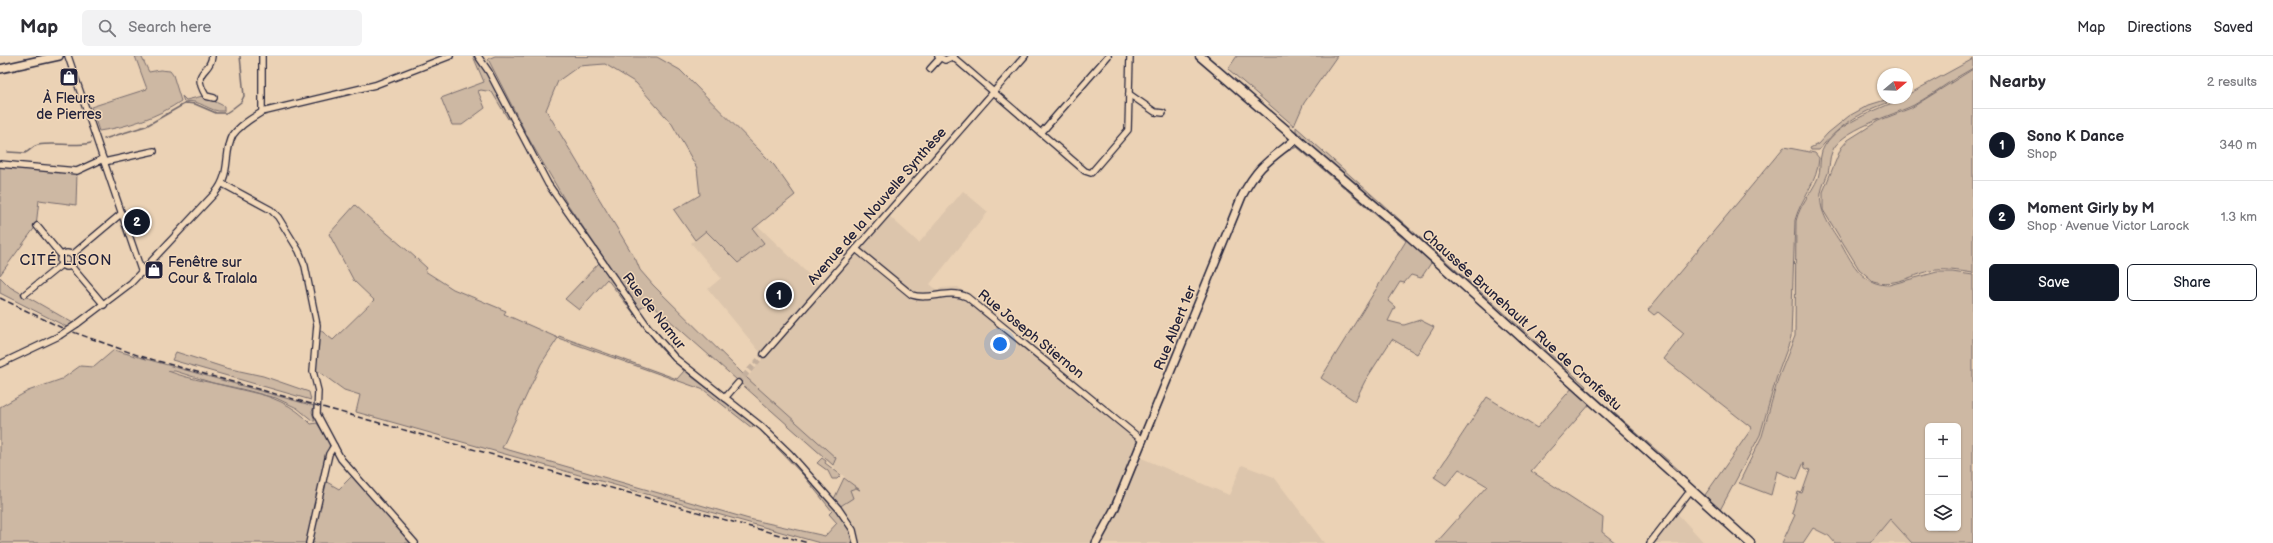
<!DOCTYPE html>
<meta charset="utf-8">
<style>
:root{--surface:#fff;--page:#f2f2f3;--text:#2b2b33;--muted:#7c7c81;--line:#e1e1e2;--accent:#111827}
body{margin:0;font-family:"Balsamiq Sans",sans-serif;background:var(--page);color:var(--text)}
.controls{position:absolute;right:12px;bottom:12px;display:grid;overflow:hidden;border-radius:6px;box-shadow:0 1px 3px #0004}
.controls button{width:36px;height:36px;display:grid;place-items:center;padding:0;border:0;border-bottom:1px solid var(--line);background:var(--surface);color:var(--text);font:20px sans-serif}
.compass{position:absolute;left:1877px;top:12px;width:36px;height:36px;border-radius:50%;background:var(--surface);box-shadow:0 1px 3px #0004;rotate:71deg}
.you{position:absolute;left:1000px;top:288px;width:14px;height:14px;margin:-10px;border:3px solid #fff;border-radius:50%;background:#1a73e8;box-shadow:0 0 0 6px #1a73e833}
.badge{display:grid;place-items:center;width:26px;height:26px;border-radius:50%;background:var(--accent);color:#fff;font-size:13px;font-weight:700}
.pin{position:absolute;translate:-50% -50%;border:2px solid #fff;box-shadow:0 1px 4px #0006}
.list{margin:0;padding:0;list-style:none}
h2{display:flex;justify-content:space-between;align-items:center;height:52px;margin:0;padding:0 16px;font-size:17px}
h2 small{font-size:13px;font-weight:400;color:var(--muted)}
.list li{display:grid;grid-template-columns:26px 1fr auto;gap:12px;align-items:center;box-sizing:border-box;height:72px;padding:0 16px;border-top:1px solid var(--line)}
.list b{display:block;font-size:15px;white-space:nowrap}
.list p{margin:0;font-size:13px;white-space:nowrap;color:var(--muted)}
.list em{font-size:13px;font-style:normal;color:var(--muted)}
.actions{display:flex;gap:8px;padding:12px 16px}
.actions a{flex:1;padding:9px 0;border:1px solid var(--accent);border-radius:6px;text-align:center;font-size:14px;color:var(--accent)}
.actions .main{background:var(--accent);color:#fff}
.icon{flex:none;width:22px;height:22px;fill:none;stroke:currentColor;stroke-width:2;stroke-linecap:round;stroke-linejoin:round}
.map{position:relative;flex:none;width:1973px;height:487px;overflow:hidden}
header{display:flex;align-items:center;gap:24px;box-sizing:border-box;height:56px;padding:0 20px;background:var(--surface);border-bottom:1px solid var(--line)}
header strong{font-size:19px}
nav{display:flex;gap:22px;margin-inline-start:auto;font-size:14px}
.search{width:280px;height:36px;background:var(--page);display:flex;align-items:center;gap:10px;box-sizing:border-box;padding:0 14px;border-radius:6px;color:var(--muted);font-size:15px}
main{display:flex}
aside{flex:1;background:var(--surface)}
.map>svg:first-child{display:block}
.built{fill:#dcc5ac}
.green{fill:#cdb8a3;stroke:#786d6f;fill-rule:evenodd}
.lines{fill:none;stroke-linecap:round;stroke-linejoin:round}
.stream{stroke:#6f666a;stroke-width:1.5}
.street-tunnel{stroke:#c3af9d;stroke-width:5.5;stroke-dasharray:5.5 3;stroke-linecap:butt}
.street-casing{stroke:#22223b;stroke-width:8}
.secondary-casing{stroke:#22223b;stroke-width:10}
.primary-casing{stroke:#22223b;stroke-width:11}
.street{stroke:#f3d9ba;stroke-width:5.5}
.secondary{stroke:#f3d9ba;stroke-width:7}
.primary{stroke:#f3d9ba;stroke-width:8}
.rail{stroke:#22223b;stroke-width:1.5;stroke-dasharray:6 3;stroke-linecap:butt}
.street-bridge-casing{stroke:#22223b;stroke-width:8;stroke-linecap:butt}
.street-bridge{stroke:#f3d9ba;stroke-width:5.5}
.labels{text-anchor:middle;dominant-baseline:central;stroke-width:3;stroke-linejoin:round;paint-order:stroke}
.poi-label{font-size:14px;fill:#22223b;stroke:#f3d9ba}
.street-label{font-size:14px;fill:#22223b;stroke:#f3d9ba}
.neighbourhood-label{font-size:15px;letter-spacing:1px;fill:#22223b;stroke:#f3d9ba}
</style>
<header>
<strong>Map</strong>
<div class="search"><svg class="icon" aria-label="search" viewBox="0 0 24 24"><circle cx="10" cy="10" r="6"/><path d="M15 15l6 6"/></svg>Search here</div>
<nav><a>Map</a><a>Directions</a><a>Saved</a></nav>
</header>
<main>
<div class="map">
<svg width="1973" height="487" viewBox="0 0 1973 487">
<rect width="100%" height="100%" fill="#ebd2b5"/>
<filter id="ink" filterUnits="userSpaceOnUse"><feTurbulence type="fractalNoise" baseFrequency=".025" numOctaves="2"/><feDisplacementMap in="SourceGraphic" scale="8" xChannelSelector="R" yChannelSelector="G"/><feConvolveMatrix kernelMatrix="1 2 1 2 8 2 1 2 1" color-interpolation-filters="sRGB"/></filter>
<g filter="url(#ink)">
<g class="built">
<polygon points="963,135 988,156 930,228 937,234 942,232 958,231 1136,376 1144,373 1139,401 1229,439 1242,409 1274,421 1324,487 852,487 848,469 839,451 847,447 850,434 856,432 859,434 742,328 764,301 708,233 721,222 691,187 739,149 759,171 824,233 887,158 919,187"/>
<polygon points="1676,456 1699,481 1704,487 1653,487"/>
<polygon points="1890,462 1901,472 1912,487 1870,487"/>
</g>
<g class="green">
<path d="M135,0H141L149,16L160,14L170,15L173,19L181,45C158,61 127,71 99,75L91,51L147,33Z"/>
<polygon points="473,0 477,0 483,8 511,62 508,63 492,36 481,34 478,35 485,52 462,69 452,69 441,42 484,26"/>
<polygon points="495,0 657,1 680,14 774,109 795,139 753,173 764,187 738,207 706,175 695,184 674,154 700,139 697,112 672,68 636,27 605,8 579,10 558,25 546,54 636,204 640,214 653,229 747,322 836,402 833,409 649,246 639,253 566,146 530,85 488,3"/>
<polygon points="1237,0 1337,0 1304,47 1294,70 1228,13"/>
<path d="M1973,3V12C1952,23 1934,38 1914,49C1894,59 1839,74 1832,96C1829,102 1830,110 1828,117C1826,123 1822,130 1821,137C1818,156 1832,173 1842,189C1853,209 1863,229 1889,229L1937,216H1952L1973,219V487H1912L1890,463L1870,487H1835L1829,480L1813,472L1803,487H1782L1795,459L1792,457L1798,436L1802,437L1810,414L1805,412L1804,406L1797,423L1777,415L1771,439L1739,427L1762,380L1778,323L1795,280L1796,165C1800,148 1811,138 1818,122C1821,114 1819,104 1822,95C1834,66 1878,55 1902,42H1907V39ZM1928,370H1958V472H1928Z"/>
<path d="M1973,13V217C1959,215 1944,212 1930,215C1910,220 1894,231 1873,225L1859,213L1823,154V136L1841,92L1848,84L1878,65L1911,52Z"/>
<path d="M182,40L186,44L203,40L224,50V55C209,57 200,42 184,46Z"/>
<path d="M1885,44L1887,47C1859,57 1838,70 1819,94H1811L1810,92L1818,88L1828,77L1849,60L1869,49Z"/>
<polygon points="1296,71 1586,330 1585,332 1296,76"/>
<polygon points="1299,89 1435,206 1434,208 1431,207 1421,222 1411,219 1404,227 1400,226 1388,245 1395,251 1388,265 1404,269 1420,264 1434,271 1417,298 1392,283 1365,325 1355,345 1321,322 1406,185 1297,91 1281,98"/>
<path d="M1784,91L1815,97L1819,102C1818,126 1801,142 1795,164L1791,282L1777,320L1760,379L1720,454L1705,439L1752,372L1664,303L1684,277L1658,256L1654,259L1648,254Z"/>
<polygon points="0,109 77,116 76,149 39,144 36,170 0,219"/>
<path d="M355,149C378,171 404,190 427,212L425,215L453,233L506,255L504,258L558,282L559,280L677,323L684,315L661,293L607,223L579,254L565,243L599,207L649,276L692,321L754,367L752,372L704,334L558,282L541,308L502,392L749,463L825,480L837,467L829,458L832,455L803,419L761,375L763,374L818,430L848,469L852,487H820L356,356L360,339L344,334L315,313L319,273L333,284L374,244L354,225L329,178Z"/>
<polygon points="0,221 10,231 73,267 67,271 0,237"/>
<path d="M114,294L314,350L312,356L315,365H313L297,352L276,342L213,327L175,315H168C214,333 277,329 311,368L317,367L330,387L307,487H0V351L28,335L62,323L80,310L94,311Z"/>
<polygon points="176,296 226,312 263,320 309,336 311,344 172,304"/>
<polygon points="1573,331 1591,347 1531,415 1603,462 1602,476 1616,487 1436,487 1487,430 1459,413 1446,429 1434,421 1487,341 1537,372"/>
<polygon points="1588,334 1680,415 1678,417"/>
<polygon points="822,402 826,405 825,407 841,419 837,423 832,423 828,415 817,407"/>
<polygon points="353,419 414,487 311,487 325,425 339,433"/>
<polygon points="844,422 860,434 856,432 850,434 853,442 839,451 834,443"/>
</g>
<g class="lines">
<g class="stream">
<polyline points="104,83 146,70 186,47 195,48 216,57 226,57 232,53 241,46 244,40 240,0"/>
<path d="M8,96L25,97C30,95 32,90 38,89C56,86 73,91 91,87"/>
</g>
<polyline class="street-tunnel" points="738,327 764,298"/>
<g class="street-casing">
<g id="street">
<polyline points="68,0 142,217"/>
<path d="M212,0C211,18 190,13 206,40L214,42"/>
<polyline points="478,0 489,16 548,128 648,271 675,302 762,371 790,398 838,452 853,474 856,487"/>
<polyline points="938,0 945,4 954,0"/>
<polyline points="953,1 1085,115 1091,117 1128,74 1130,0"/>
<polyline points="930,13 940,2"/>
<polyline points="1129,38 1155,56 1163,57"/>
<polyline points="262,56 262,0"/>
<polyline points="1041,77 1108,0"/>
<polyline points="104,106 154,95"/>
<polyline points="0,108 77,115 103,103"/>
<polyline points="223,128 271,154 278,161 299,195 305,210 317,269 313,315 318,335 317,358 341,403 415,487"/>
<polyline points="37,170 61,199"/>
<path d="M856,193L912,239C930,245 949,232 967,241L1143,385"/>
<circle cx="67" cy="204" r="7"/>
<polyline points="72,199 122,157"/>
<polyline points="71,210 104,249"/>
<polyline points="25,238 61,209"/>
<path d="M77,268L131,227L215,137C232,117 223,97 233,79C240,69 252,62 262,56L375,29L450,0"/>
<polyline points="764,298 1025,0"/>
<polyline points="0,308 59,280"/>
<polyline points="725,342 738,327"/>
<polyline points="309,487 329,398 334,390"/>
<polyline points="1650,487 1691,434"/>
</g>
</g>
<g class="secondary-casing">
<g id="secondary">
<polyline points="0,13 59,0"/>
<path d="M1096,487L1114,454L1242,140C1259,108 1270,104 1297,82"/>
</g>
</g>
<g class="primary-casing">
<polyline id="primary" points="1200,0 1406,177 1750,487"/>
</g>
<use href="#street" class="street"/>
<use href="#secondary" class="secondary"/>
<use href="#primary" class="primary"/>
<polyline class="rail" points="0,242 62,272 140,300 808,487"/>
<g class="street-bridge-casing">
<polyline id="street-bridge" points="59,280 77,268"/>
</g>
<use href="#street-bridge" class="street-bridge"/>
</g>
</g>
<defs>
<g id="shop-square" transform="scale(1)"><rect x="-9" y="-9" width="18" height="18" rx="4" fill="#22223b" stroke="#f3d9ba"/><path d="M-5-2.5h2.3a2.7 3.5 0 0 1 5.4 0H5L5.5 6h-11ZM-1.5-2.5h3a1.5 2.3 0 0 0-3 0Z" fill="#fff"/></g>
</defs>
<g fill-rule="evenodd">
<use href="#shop-square" x="69" y="21"/>
<use href="#shop-square" x="154" y="214"/>
</g>
<g class="labels">
<g class="poi-label">
<text x="69" y="42">À Fleurs<tspan x="69" dy="16">de Pierres</tspan></text>
<text x="168" y="206" text-anchor="start">Fenêtre sur<tspan x="168" dy="16">Cour &amp; Tralala</tspan></text>
</g>
<g class="street-label">
<text transform="translate(877 150) rotate(-49)">Avenue de la Nouvelle Synthèse</text>
<text transform="translate(654 255) rotate(52)">Rue de Namur</text>
<text transform="translate(1522 264) rotate(42)">Chaussée Brunehault / Rue de Cronfestu</text>
<text transform="translate(1175 272) rotate(-68)">Rue Albert 1er</text>
<text transform="translate(1031 278) rotate(39)">Rue Joseph Stiernon</text>
</g>
<g class="neighbourhood-label">
<text x="66" y="204">CITÉ LISON</text>
</g>
</g>
</svg>
<div class="controls">
<button>+</button>
<button>−</button>
<button><svg class="icon" aria-label="layers" viewBox="0 0 24 24"><path d="M12 4l9 5-9 5-9-5zM3 14l9 5 9-5"/></svg></button>
</div>
<svg class="compass" viewBox="-18 -18 36 36"><path d="M0-13l5 13h-10z" fill="#e53935"/><path d="M0 13l5-13h-10z" fill="#7c7c81"/></svg>
<div class="you"></div>
<div class="pin badge" style="left:779px;top:239px">1</div>
<div class="pin badge" style="left:137px;top:166px">2</div>
</div>
<aside>
<h2>Nearby<small>2 results</small></h2>
<ul class="list">
<li><span class="badge">1</span><div><b>Sono K Dance</b><p>Shop</p></div><em>340 m</em></li>
<li><span class="badge">2</span><div><b>Moment Girly by M</b><p>Shop · Avenue Victor Larock</p></div><em>1.3 km</em></li>
</ul>
<div class="actions"><a class="main">Save</a><a>Share</a></div>
</aside>
</main>
